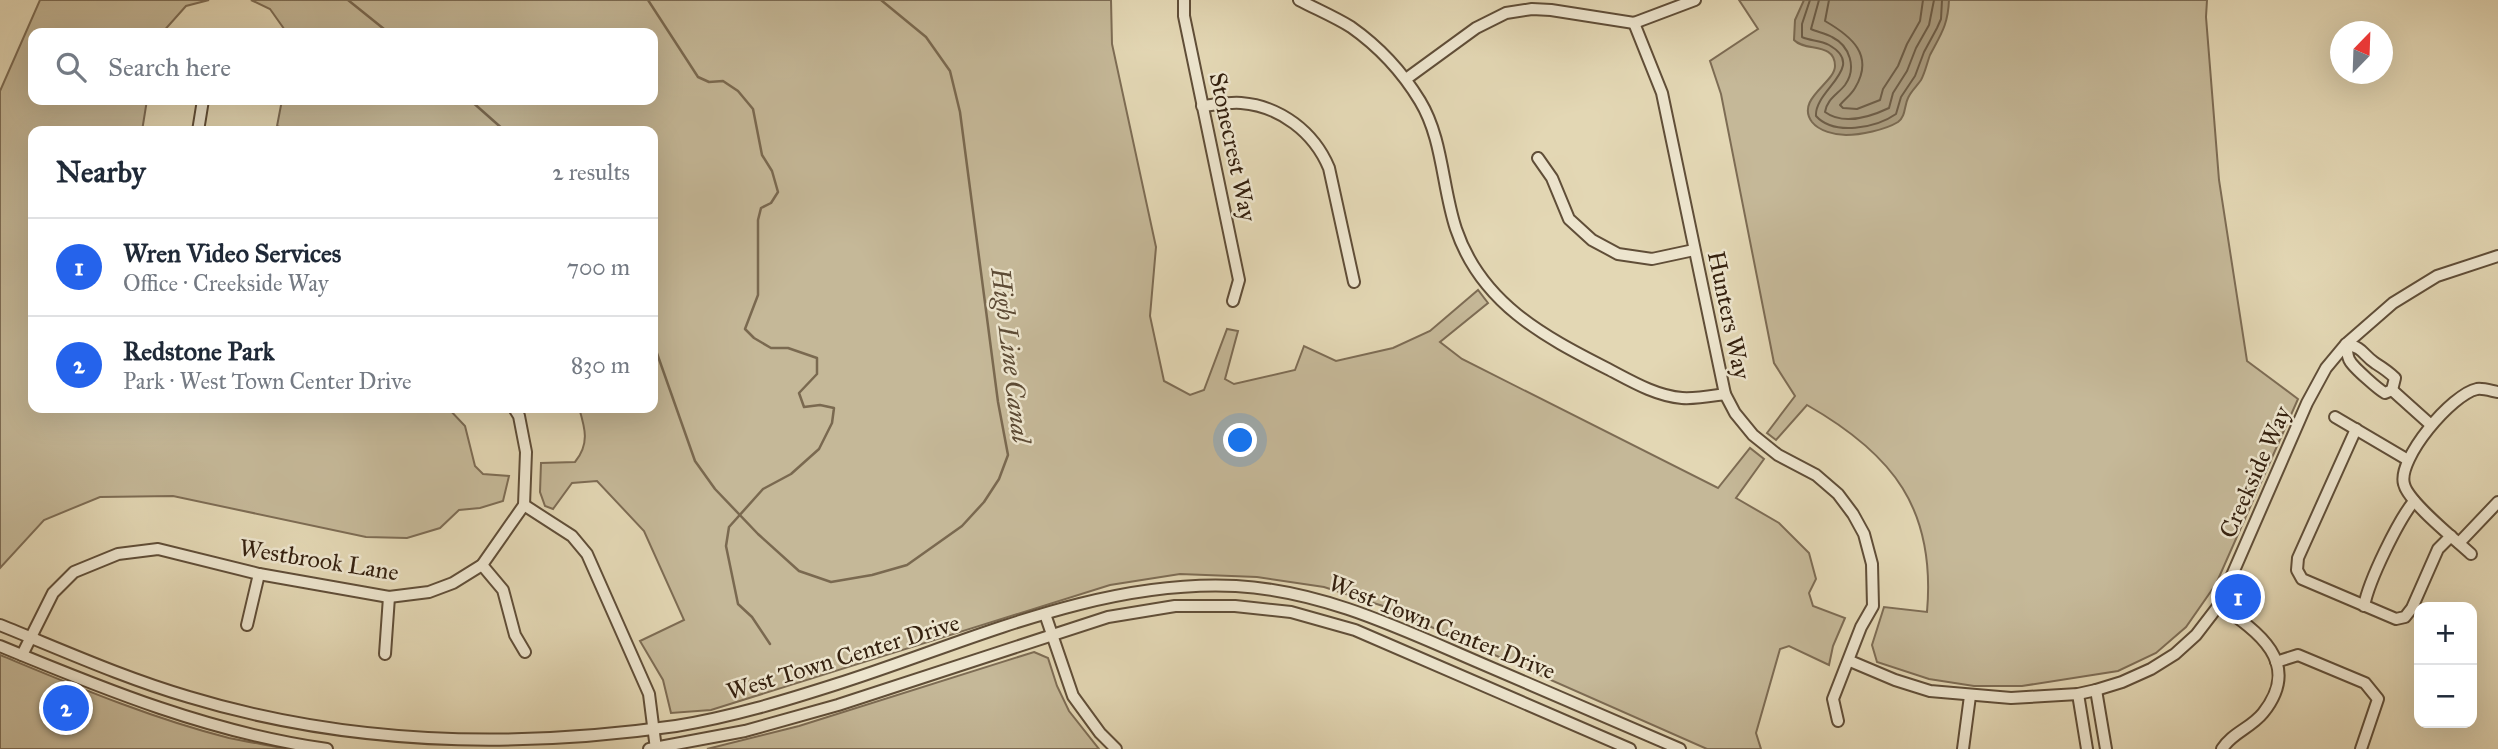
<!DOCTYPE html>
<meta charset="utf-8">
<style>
:root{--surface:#fff;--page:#f2f2f3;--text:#1f2937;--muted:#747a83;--line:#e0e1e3;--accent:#2563eb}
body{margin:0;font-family:"IM FELL Great Primer",serif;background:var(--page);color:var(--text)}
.controls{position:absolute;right:21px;bottom:21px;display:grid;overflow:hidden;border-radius:14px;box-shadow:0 7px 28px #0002}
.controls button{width:63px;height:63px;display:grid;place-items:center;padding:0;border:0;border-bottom:2px solid var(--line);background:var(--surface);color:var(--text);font:35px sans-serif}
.compass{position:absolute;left:2330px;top:21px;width:63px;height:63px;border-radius:50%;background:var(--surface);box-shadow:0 7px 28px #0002;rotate:23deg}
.you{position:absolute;left:1241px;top:441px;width:24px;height:24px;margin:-18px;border:5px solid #fff;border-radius:50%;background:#1a73e8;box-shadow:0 0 0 10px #1a73e833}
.badge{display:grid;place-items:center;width:46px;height:46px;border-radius:50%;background:var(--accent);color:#fff;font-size:23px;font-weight:700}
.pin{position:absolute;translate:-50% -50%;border:4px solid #fff;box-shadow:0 2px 7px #0006}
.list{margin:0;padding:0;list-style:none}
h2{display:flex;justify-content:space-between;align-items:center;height:91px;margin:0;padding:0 28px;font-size:30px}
h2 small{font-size:23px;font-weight:400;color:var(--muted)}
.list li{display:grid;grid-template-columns:46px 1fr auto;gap:21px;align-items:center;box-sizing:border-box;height:98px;padding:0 28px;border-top:2px solid var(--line)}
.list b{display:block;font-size:26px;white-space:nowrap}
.list p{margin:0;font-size:23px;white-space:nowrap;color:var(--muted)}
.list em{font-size:23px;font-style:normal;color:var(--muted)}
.icon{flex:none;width:38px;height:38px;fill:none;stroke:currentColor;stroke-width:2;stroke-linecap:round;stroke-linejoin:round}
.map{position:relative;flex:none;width:2498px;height:749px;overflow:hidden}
.search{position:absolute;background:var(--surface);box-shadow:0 7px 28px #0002;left:28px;top:28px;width:630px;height:77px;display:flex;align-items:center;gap:18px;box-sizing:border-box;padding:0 24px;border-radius:14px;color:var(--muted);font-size:26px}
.panel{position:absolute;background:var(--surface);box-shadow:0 7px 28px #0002;left:28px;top:126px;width:630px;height:287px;border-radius:14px}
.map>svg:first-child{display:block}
.green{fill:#c5b898;stroke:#7d6c54;stroke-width:2}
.water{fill:#a8997c;stroke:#7a6950;stroke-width:2}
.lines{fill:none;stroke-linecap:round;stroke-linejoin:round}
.shore{stroke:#6e5d46;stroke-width:2}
.stream{stroke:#7a6950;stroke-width:2.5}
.minor-casing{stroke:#604e38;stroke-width:14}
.minor{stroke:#ede5ce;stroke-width:10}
.labels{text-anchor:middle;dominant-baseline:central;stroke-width:5;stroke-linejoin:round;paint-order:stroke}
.street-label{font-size:24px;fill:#35210f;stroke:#ede5ce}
.water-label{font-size:26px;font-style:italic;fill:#5d4b35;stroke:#ede5ce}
</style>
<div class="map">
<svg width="2498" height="749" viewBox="0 0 2498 749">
<rect width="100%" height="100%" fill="#e3d7b4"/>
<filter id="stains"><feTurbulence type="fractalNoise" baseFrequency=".00286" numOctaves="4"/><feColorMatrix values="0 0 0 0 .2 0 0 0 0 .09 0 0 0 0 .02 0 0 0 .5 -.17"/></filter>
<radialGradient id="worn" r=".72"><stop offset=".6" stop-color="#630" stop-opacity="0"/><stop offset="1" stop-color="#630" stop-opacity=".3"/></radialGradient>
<g class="green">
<polygon points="40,0 209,0 186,6 162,33 33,33 33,100 147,100 142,131 33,131 33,408 448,408 465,426 475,466 483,474 509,476 503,501 480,508 459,510 440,528 407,538 366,537 173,496 100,497 44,520 0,568 0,91"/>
<path d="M251,0H1111L1112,44L1156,247L1150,316L1164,381L1190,395L1204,390L1227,329L1238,331L1225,379L1234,384L1295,370L1304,346L1336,361L1393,348L1430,331L1478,290L1488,303L1440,342L1462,359L1718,488L1750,448L1764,459L1736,498L1779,523L1809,553L1816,579L1809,593L1813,606L1845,618L1833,646L1829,665L1789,646L1780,649L1756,733L1761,749H1707L1386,607L1324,587L1257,577L1180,574L1110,585L711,710L671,713L663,680L640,641L684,620L644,531L597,481L572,483L553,509L545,506L540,492L541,463L575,462C590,444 585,428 579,408H653V131H290L277,126L282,100H653V33H287L270,9Z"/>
<path d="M1739,0H2207L2206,17L2219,180L2247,361L2298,399L2216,584L2186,627L2156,653L2118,671L2022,686H1974L1929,679L1877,662L1872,645L1884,607L1927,612C1936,509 1893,454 1807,405L1776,440L1767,433L1795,396L1774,363L1721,94L1710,61L1758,29Z"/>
<polygon points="1034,652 1048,658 1057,686 1069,711 1099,749 707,749 799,726"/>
<path d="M0,655C75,686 150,718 229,738C248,742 268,745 288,749H0Z"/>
</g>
<path class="water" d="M1804,0H1949C1948,25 1941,34 1930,55C1927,63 1925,73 1921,80C1917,86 1911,91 1908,98C1904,106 1906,116 1898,122C1885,130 1860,135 1846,135C1835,135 1819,131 1812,122C1795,99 1835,83 1835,66C1835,42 1805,52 1794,40L1795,20Z"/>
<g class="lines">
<g class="shore">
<path d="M1810,0L1802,24V37C1810,41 1820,40 1829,45C1868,67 1814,90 1816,116C1834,136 1876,128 1896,114L1901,97L1915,76L1924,52L1937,28L1941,19L1942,0"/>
<path d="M1819,0L1811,29C1817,32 1825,33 1832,37C1850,46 1857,68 1845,85C1837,95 1827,99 1825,112C1844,126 1870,117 1889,108L1893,93L1907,71L1916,48L1929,25L1934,0"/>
<path d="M1829,0L1825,21C1851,36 1875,55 1855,88C1851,95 1845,99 1840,105L1843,108L1857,109L1880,100L1883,89L1898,66L1907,44L1920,21L1923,0"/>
</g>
<g class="stream">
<polyline points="348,0 389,33"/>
<polyline points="648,0 698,77 709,82 723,81 738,91 753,109 762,155 772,171 778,192 771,203 761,208 758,220 758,295 745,329 754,338 771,348 788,348 817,358 817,374 799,393 804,407 820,405 834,408 832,423 819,449 791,474 763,489 729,527 726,546 738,604 752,617 770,644"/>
<polyline points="470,100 505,131"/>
<polyline points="653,342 695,461 715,489 758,534 799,571 831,582 872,575 907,565 962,526 984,502 999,479 1008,455 998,402 960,112 950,71 926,37 881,0"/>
</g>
<g class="minor-casing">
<g id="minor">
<polyline points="1184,0 1184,16 1239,280 1233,301"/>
<path d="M1299,0C1316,9 1335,17 1351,27C1378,46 1403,73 1420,101C1443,139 1442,187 1456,229C1481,303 1543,336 1608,369C1631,381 1656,396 1682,398C1696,399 1711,396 1725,394"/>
<polyline points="1634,23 1662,93 1725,394 1735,413 1753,435 1778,455 1816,475 1838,494 1853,514 1864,534 1872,564 1873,606 1861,627 1833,699 1838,721"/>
<polyline points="1406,79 1476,28 1506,13 1532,9 1551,10 1634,23 1695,0"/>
<path d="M1202,106C1215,105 1228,102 1241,103C1280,106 1314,132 1329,168L1354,282"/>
<polyline points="198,131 203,100"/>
<polyline points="1538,158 1552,178 1569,219 1592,240 1618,254 1652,259 1694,250"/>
<path d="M2346,344C2364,348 2362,354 2375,363C2383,368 2388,371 2395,378L2392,390L2385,393C2379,390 2353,367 2350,361C2347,357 2347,349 2346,344Z"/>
<polyline points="2392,390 2431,425"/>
<polyline points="2335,417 2408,460"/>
<polyline points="2356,429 2298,558 2297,570 2302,579 2396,619 2405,617 2412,608 2438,549 2451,536"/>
<polyline points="524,505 572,536 587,554 649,694 656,749"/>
<polyline points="2459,543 2498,502"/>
<path d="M2471,554C2456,540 2408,502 2404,484C2397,459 2452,394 2477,389C2483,388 2492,391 2498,392"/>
<polyline points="482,565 503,590 515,635 525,652"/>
<path d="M2219,605C2258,631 2303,663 2263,713C2251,728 2232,733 2222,749"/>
<path d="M2364,606C2369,580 2398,521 2414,501"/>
<polyline points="1045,614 1073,696 1100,733 1116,749"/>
<path d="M0,625C62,650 124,678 189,697C347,745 513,749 676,726C731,717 784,701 837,684C966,643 1098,579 1236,586C1323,591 1399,628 1478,662C1545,691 1612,720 1680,749"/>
<polyline points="247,625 259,574"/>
<path d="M0,646C106,690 212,733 327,749"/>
<polyline points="385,654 389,597"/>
<polyline points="22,655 53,593 74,572 118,554 158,549 259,574 389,597 429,592 453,583 482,565 524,505 526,452 519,416 514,408"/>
<polyline points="1850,661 1895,680 1930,691 2011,698 2078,694 2096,690 2122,682 2151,669 2175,654 2196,635 2219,605 2307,403 2326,368 2346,344 2393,303 2437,276 2498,256"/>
<polyline points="2276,662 2298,655 2365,683 2378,699 2361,749"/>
<polyline points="2096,690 2106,749"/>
<polyline points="2078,694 2087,749"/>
<polyline points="649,749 745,731 838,705 1108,617 1175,606 1235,606 1291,612 1355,630 1630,749"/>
<polyline points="1963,749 1970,696"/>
</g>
</g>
<use href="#minor" class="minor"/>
</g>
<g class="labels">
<g class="street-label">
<text transform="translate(1233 147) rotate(78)">Stonecrest Way</text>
<text transform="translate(1729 315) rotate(78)">Hunters Way</text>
<text transform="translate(2255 472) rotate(-66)">Creekside Way</text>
<text transform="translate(319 560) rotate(9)">Westbrook Lane</text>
<text transform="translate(1442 627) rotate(22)">West Town Center Drive</text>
<text transform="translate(843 657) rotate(-17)">West Town Center Drive</text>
</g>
<g class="water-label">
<text transform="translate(1011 355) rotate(83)">High Line Canal</text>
</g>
</g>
<rect width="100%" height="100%" filter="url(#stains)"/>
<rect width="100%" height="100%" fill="url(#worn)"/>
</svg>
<div class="controls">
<button>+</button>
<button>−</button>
</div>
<svg class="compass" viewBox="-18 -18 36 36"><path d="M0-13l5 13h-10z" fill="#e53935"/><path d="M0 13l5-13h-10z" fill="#747a83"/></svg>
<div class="you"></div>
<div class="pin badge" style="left:2238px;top:597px">1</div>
<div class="pin badge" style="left:66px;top:708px">2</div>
<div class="search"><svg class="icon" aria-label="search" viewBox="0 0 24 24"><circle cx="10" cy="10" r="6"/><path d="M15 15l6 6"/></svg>Search here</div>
<section class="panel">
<h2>Nearby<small>2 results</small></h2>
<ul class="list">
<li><span class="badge">1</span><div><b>Wren Video Services</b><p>Office · Creekside Way</p></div><em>700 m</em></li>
<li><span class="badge">2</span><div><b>Redstone Park</b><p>Park · West Town Center Drive</p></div><em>830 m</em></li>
</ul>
</section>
</div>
